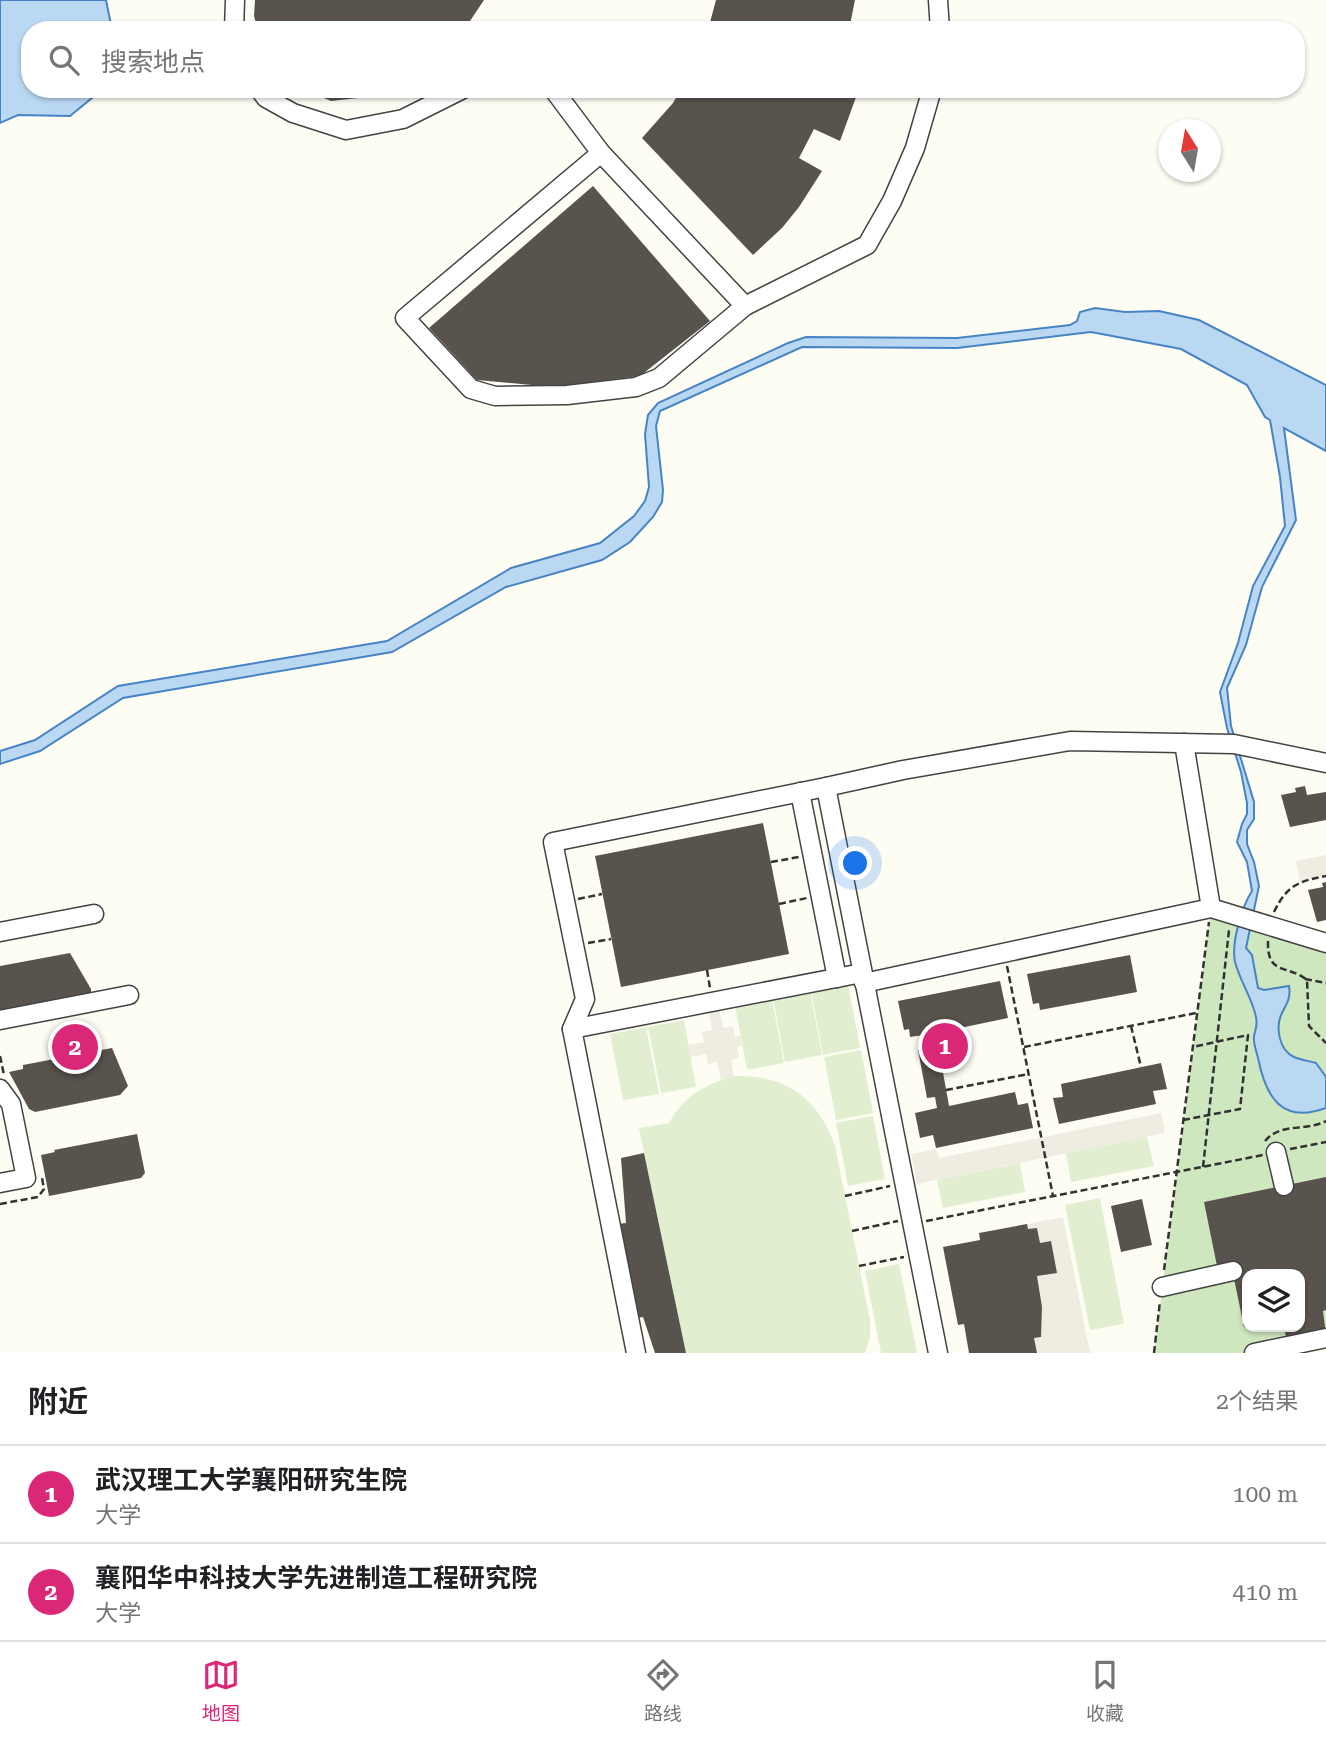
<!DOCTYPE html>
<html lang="zh">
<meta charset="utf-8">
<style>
:root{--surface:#fff;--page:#f6f6f6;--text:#202124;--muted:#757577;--line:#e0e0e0;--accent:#db2777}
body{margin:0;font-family:"Roboto Serif","Noto Sans SC",serif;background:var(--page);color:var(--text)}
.controls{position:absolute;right:21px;bottom:21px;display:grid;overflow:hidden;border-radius:14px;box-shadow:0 2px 5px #0004}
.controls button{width:63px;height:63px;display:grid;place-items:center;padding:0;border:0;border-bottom:2px solid var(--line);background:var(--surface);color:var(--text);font:35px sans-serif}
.compass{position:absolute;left:1158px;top:119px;width:63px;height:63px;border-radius:50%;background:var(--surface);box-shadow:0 2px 5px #0004;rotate:349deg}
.you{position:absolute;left:856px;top:864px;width:24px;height:24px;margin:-18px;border:5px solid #fff;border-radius:50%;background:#1a73e8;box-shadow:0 0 0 10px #1a73e833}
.badge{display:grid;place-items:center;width:46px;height:46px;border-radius:50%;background:var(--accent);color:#fff;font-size:23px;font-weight:700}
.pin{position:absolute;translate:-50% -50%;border:4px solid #fff;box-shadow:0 2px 7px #0006}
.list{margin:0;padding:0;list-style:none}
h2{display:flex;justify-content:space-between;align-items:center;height:91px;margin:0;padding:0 28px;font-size:30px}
h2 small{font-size:23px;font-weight:400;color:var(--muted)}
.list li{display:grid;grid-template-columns:46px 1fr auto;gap:21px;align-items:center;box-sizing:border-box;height:98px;padding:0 28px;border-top:2px solid var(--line)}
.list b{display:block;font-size:26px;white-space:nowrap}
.list p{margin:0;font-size:23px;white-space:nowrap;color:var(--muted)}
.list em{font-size:23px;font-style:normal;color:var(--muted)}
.icon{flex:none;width:38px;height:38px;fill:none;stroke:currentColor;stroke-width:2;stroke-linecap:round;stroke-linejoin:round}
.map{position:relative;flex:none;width:1326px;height:1353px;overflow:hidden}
.search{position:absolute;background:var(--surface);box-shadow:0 2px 5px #0004;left:21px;right:21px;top:21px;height:77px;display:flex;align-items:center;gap:18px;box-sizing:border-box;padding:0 24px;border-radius:28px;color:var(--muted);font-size:26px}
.sheet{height:287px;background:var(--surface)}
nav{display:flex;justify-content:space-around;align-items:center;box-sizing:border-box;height:98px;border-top:2px solid var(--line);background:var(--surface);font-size:19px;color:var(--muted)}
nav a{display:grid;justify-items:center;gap:4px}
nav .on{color:var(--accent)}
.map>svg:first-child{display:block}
.green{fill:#cfe7bf;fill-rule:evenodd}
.pitch{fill:#e1efd0}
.plaza{fill:#efede2}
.water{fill:#bbd8f3;stroke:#4784c5;stroke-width:2}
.building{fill:#58534d}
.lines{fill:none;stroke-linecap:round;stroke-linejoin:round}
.minor-casing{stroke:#434343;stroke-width:21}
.path{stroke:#323232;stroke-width:2.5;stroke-dasharray:7 3.5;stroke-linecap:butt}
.minor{stroke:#fff;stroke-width:18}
</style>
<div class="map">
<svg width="1326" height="1353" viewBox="0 0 1326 1353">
<rect width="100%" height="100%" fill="#fefdf4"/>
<path class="green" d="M1211,908L1326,943V1339L1255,1353H1154ZM1247,1274H1300V1327H1247Z"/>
<g class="pitch">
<polygon points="848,984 860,1048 823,1055 811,991"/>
<polygon points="810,991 822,1055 785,1062 773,998"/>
<polygon points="772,999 784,1063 747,1070 735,1006"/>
<polygon points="684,1020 696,1087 661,1093 648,1027"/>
<polygon points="646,1027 659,1094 623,1100 610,1034"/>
<polygon points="861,1050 873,1113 836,1120 824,1057"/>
<path d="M736,1076C787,1075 819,1099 835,1146L870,1320V1337L865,1353H686L639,1128L669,1123C683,1097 708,1082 736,1076Z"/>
<polygon points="873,1116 885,1179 848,1186 836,1123"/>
<polygon points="1147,1137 1154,1166 1071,1182 1066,1153"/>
<polygon points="1020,1163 1025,1192 943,1208 937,1180"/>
<polygon points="1100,1198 1124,1324 1090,1330 1065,1205"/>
<polygon points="899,1264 917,1353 881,1353 865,1271"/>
</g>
<g class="plaza">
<polygon points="1326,855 1326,876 1300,881 1296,861"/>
<polygon points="718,1001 723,1028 733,1026 735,1037 740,1036 742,1046 737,1047 739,1058 731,1060 734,1077 721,1080 717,1062 708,1064 706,1054 691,1057 688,1045 704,1042 702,1032 712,1030 707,1003"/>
<polygon points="1161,1113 1165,1133 917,1184 911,1154 936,1149 939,1158"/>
<polygon points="1063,1217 1090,1353 1037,1353 1034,1338 1041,1336 1042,1307 1037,1276 1057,1272 1051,1241 1040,1243 1037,1228 1028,1229 1027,1224"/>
</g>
<g class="water">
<polygon points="0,0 106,0 112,30 30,30 30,89 99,89 92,98 70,116 18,115 0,123"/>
<path d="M1095,308L1125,312L1159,311L1199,320L1326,385V451L1284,428L1296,520L1262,587L1246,645L1227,688L1231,726L1254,802V819L1247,830V844L1254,862L1259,886L1246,948L1252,955L1258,988L1264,990L1289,986C1291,998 1287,1003 1282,1013C1275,1027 1279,1050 1294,1057C1301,1060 1309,1061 1316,1063L1326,1077V1108C1282,1124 1266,1098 1258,1058C1257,1053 1253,1043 1254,1037C1255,1028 1258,1028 1256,1017C1252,998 1240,981 1235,962C1231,943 1242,906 1252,891L1247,862L1237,842L1242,824L1247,814V803L1241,772L1227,728L1220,692L1238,643L1253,586L1285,526L1280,477L1270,420L1265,417L1247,385L1181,349L1091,332L957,348L802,347L660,411L656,426L663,490L662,502L653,517L630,542L602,560L506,587L392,652L123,698L40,751L0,764V751L35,740L118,686L387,641L511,568L600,543L634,516L645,501L649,487L645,434L648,415L658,403L788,343L806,337L957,338L1070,325L1077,321L1080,312Z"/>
</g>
<g class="building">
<polygon points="255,0 484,0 464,30 258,30 254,16"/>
<polygon points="716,0 855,0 849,30 708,30"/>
<polygon points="303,89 385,89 385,90 358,98 331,101"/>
<polygon points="681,89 859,89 840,141 814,129 799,158 822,171 799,207 782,228 753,255 642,138 673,103"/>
<polygon points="593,186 710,321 640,376 553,387 477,380 429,328"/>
<polygon points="1305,786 1307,795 1326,792 1326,820 1290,827 1281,795 1296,792 1295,788"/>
<polygon points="763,823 789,954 621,987 595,856"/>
<polygon points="1326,882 1326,920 1317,922 1308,890 1323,887 1322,883"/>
<polygon points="70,953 91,989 91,997 0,1014 0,966"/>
<polygon points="1130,955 1137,992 1040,1010 1039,1003 1033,1004 1027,974"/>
<polygon points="1000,981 1008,1018 960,1028 962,1035 939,1050 949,1106 1015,1092 1018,1105 1028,1103 1033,1128 936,1148 933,1135 920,1138 915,1113 937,1108 935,1097 927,1098 918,1050 927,1048 924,1035 910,1037 909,1029 904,1030 898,1001"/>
<polygon points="112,1048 128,1086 120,1095 35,1112 29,1109 9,1072 23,1069 23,1065"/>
<polygon points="1161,1063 1167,1089 1153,1091 1156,1104 1059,1124 1053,1098 1063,1097 1061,1084"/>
<polygon points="137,1134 145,1173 141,1178 49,1196 41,1155 55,1152 54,1150"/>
<polygon points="644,1153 686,1353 655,1353 643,1317 637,1318 618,1224 626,1223 621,1158"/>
<polygon points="1326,1177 1326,1310 1323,1311 1326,1334 1287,1342 1284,1327 1300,1327 1300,1274 1247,1274 1247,1326 1244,1327 1232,1269 1218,1271 1204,1202"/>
<polygon points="1142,1199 1152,1245 1121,1252 1111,1206"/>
<polygon points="1027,1224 1028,1229 1037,1228 1040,1243 1051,1241 1057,1273 1037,1276 1042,1307 1041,1337 1034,1338 1037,1353 969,1353 964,1324 958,1325 943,1247 980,1240 979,1233"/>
</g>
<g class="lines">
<g class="minor-casing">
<g id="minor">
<polyline points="938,0 940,30"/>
<polyline points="234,30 235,0"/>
<polyline points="259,89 266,98 293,113 346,130 403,119 463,89"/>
<polyline points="553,89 601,153 745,306"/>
<polyline points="601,153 405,318 471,389 495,396 567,395 636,387 659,378 745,306 867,245 892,201 915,148 932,89"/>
<polyline points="1184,743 1211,908"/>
<polyline points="800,792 837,978"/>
<polyline points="0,932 94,914"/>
<polyline points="864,983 1211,908 1326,943"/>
<polyline points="0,1020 129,995"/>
<polyline points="572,1029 585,999 553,842 826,787"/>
<polyline points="0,1089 11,1104 26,1178 0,1183"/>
<polyline points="1276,1152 1284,1186"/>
<polyline points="1162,1287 1233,1271"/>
<polyline points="636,1353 572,1029 862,973"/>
<polyline points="938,1353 826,787 903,770 1070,741 1234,744 1326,763"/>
<polyline points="1254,1353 1326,1338"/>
</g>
</g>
<g class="path">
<polyline points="771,862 799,857"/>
<polyline points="578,899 602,894"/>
<polyline points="779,904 807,898"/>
<path d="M1274,912C1287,885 1299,881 1326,876"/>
<path d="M1268,941C1267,976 1287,964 1307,980L1309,1026L1326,1043"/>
<polyline points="588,943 611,939"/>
<polyline points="1007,966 1053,1196"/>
<polyline points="707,970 710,988"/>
<polyline points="1305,979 1326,983"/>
<polyline points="1131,1026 1141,1067"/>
<polyline points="1024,1047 1196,1013"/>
<polyline points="0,1056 4,1075"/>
<polyline points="946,1090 1029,1074"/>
<polyline points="1183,1120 1240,1109 1248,1035 1193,1047"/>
<path d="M1265,1141C1281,1122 1305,1132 1326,1121"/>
<polyline points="1290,1149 1326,1142"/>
<polyline points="1203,1167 1229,930"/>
<polyline points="845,1196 890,1186"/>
<polyline points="0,1204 38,1197 44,1189 42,1178"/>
<polyline points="926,1221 1263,1155"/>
<polyline points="852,1231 898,1221"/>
<polyline points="859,1266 904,1257"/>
<polyline points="1164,1270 1209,922"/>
<polyline points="1154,1353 1160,1301"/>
</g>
<use href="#minor" class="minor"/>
</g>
</svg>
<div class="controls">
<button><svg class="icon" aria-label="layers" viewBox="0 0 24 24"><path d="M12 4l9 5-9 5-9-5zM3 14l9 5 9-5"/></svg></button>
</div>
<svg class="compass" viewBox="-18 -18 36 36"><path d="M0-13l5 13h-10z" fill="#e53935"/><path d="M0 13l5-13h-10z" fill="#757577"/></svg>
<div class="you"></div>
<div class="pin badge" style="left:945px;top:1046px">1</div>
<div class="pin badge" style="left:75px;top:1047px">2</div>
<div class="search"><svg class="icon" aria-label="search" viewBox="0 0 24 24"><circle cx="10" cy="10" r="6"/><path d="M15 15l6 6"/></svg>搜索地点</div>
</div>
<section class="sheet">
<h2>附近<small>2个结果</small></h2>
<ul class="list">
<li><span class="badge">1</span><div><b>武汉理工大学襄阳研究生院</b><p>大学</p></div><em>100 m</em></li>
<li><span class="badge">2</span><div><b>襄阳华中科技大学先进制造工程研究院</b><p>大学</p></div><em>410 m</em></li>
</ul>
</section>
<nav>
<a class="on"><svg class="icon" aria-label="map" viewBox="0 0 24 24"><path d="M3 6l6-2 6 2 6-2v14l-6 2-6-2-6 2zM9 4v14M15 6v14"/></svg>地图</a>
<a><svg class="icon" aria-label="directions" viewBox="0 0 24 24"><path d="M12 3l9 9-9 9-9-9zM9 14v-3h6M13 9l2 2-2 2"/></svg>路线</a>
<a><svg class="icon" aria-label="saved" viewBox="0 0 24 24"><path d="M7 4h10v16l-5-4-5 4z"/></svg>收藏</a>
</nav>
